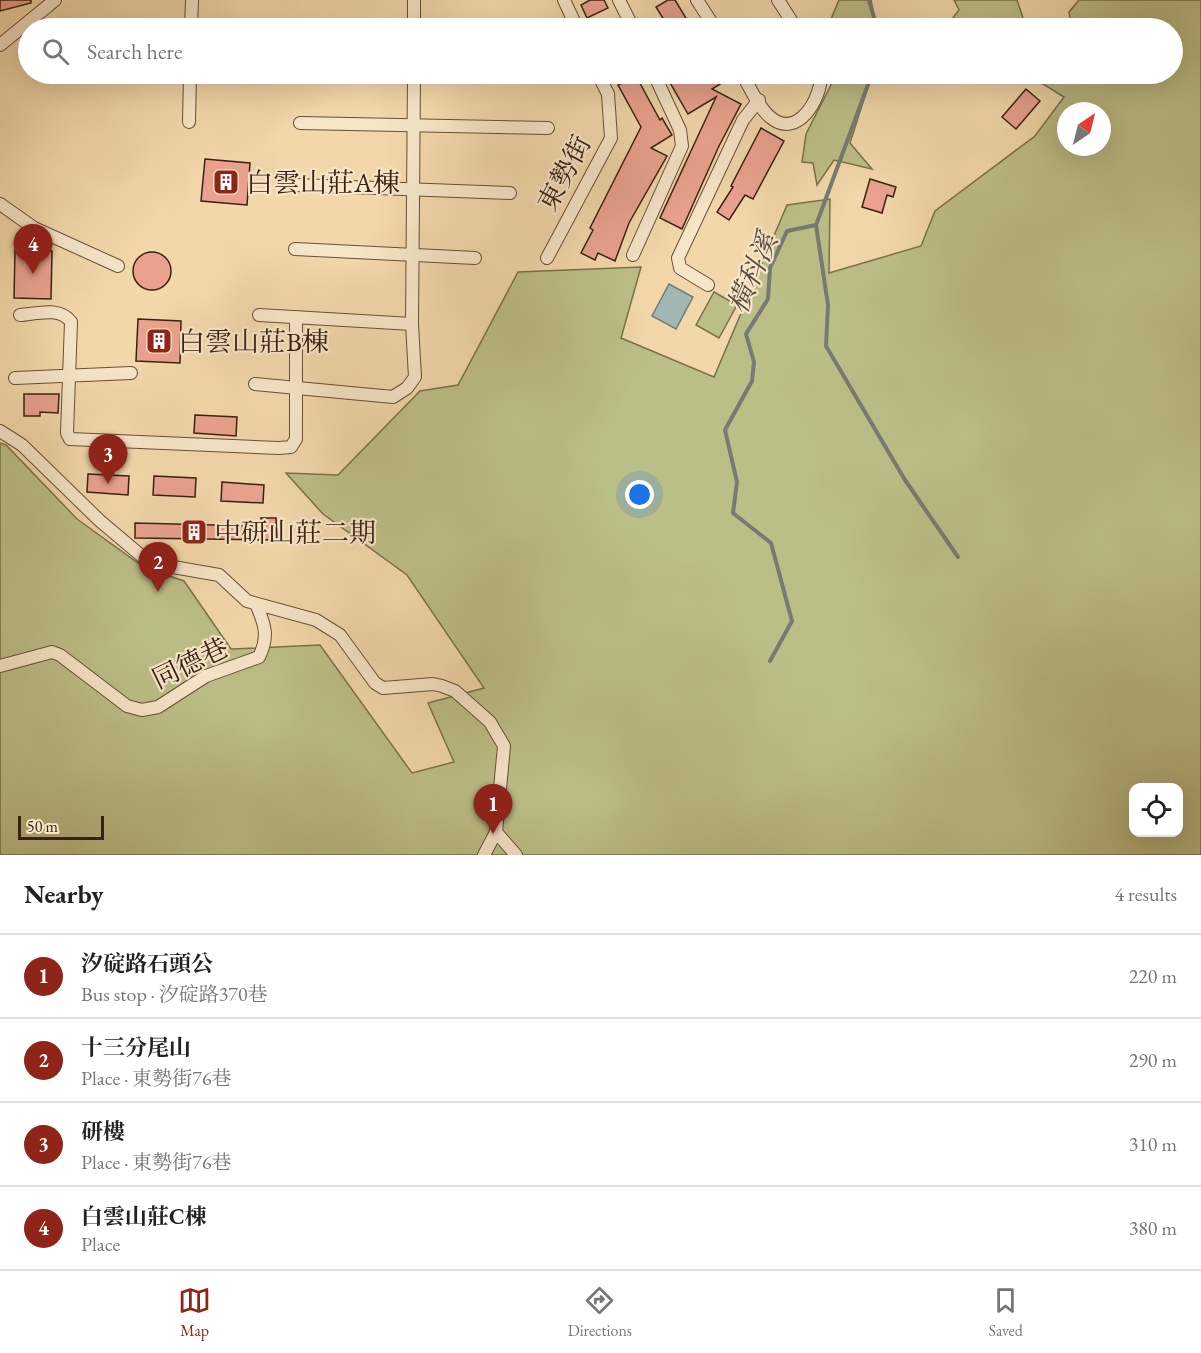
<!DOCTYPE html>
<meta charset="utf-8">
<style>
:root{--surface:#fff;--page:#f2f2f2;--text:#222;--muted:#767676;--line:#e0e0e0;--accent:#8f2418}
body{margin:0;font-family:"EB Garamond","Noto Serif TC",serif;background:var(--page);color:var(--text)}
.controls{position:absolute;right:18px;bottom:18px;display:grid;overflow:hidden;border-radius:12px;box-shadow:0 6px 24px #0002}
.controls button{width:54px;height:54px;display:grid;place-items:center;padding:0;border:0;border-bottom:2px solid var(--line);background:var(--surface);color:var(--text);font:30px sans-serif}
.compass{position:absolute;left:1057px;top:102px;width:54px;height:54px;border-radius:50%;background:var(--surface);box-shadow:0 6px 24px #0002;rotate:35deg}
.scale{position:absolute;left:18px;bottom:15px;width:86px;box-sizing:border-box;padding-left:6px;border:3px solid #392212;border-top:0;font-size:16px;line-height:21px;white-space:nowrap;color:#392212;-webkit-text-stroke:4px #f7e5c8;paint-order:stroke}
.you{position:absolute;left:640px;top:495px;width:21px;height:21px;margin:-15px;border:4px solid #fff;border-radius:50%;background:#1a73e8;box-shadow:0 0 0 9px #1a73e833}
.badge{display:grid;place-items:center;width:39px;height:39px;border-radius:50%;background:var(--accent);color:#fff;font-size:20px;font-weight:700}
.pin{position:absolute;translate:-50% -50px;filter:drop-shadow(0 2px 3px #0008)}
.pin::after{content:'';position:absolute;top:32px;width:21px;height:18px;background:inherit;clip-path:polygon(0 0,100% 0,50% 100%)}
.list{margin:0;padding:0;list-style:none}
h2{display:flex;justify-content:space-between;align-items:center;height:78px;margin:0;padding:0 24px;font-size:26px}
h2 small{font-size:20px;font-weight:400;color:var(--muted)}
.list li{display:grid;grid-template-columns:39px 1fr auto;gap:18px;align-items:center;box-sizing:border-box;height:84px;padding:0 24px;border-top:2px solid var(--line)}
.list b{display:block;font-size:22px;white-space:nowrap}
.list p{margin:0;font-size:20px;white-space:nowrap;color:var(--muted)}
.list em{font-size:20px;font-style:normal;color:var(--muted)}
.icon{flex:none;width:33px;height:33px;fill:none;stroke:currentColor;stroke-width:2;stroke-linecap:round;stroke-linejoin:round}
.map{position:relative;flex:none;width:1201px;height:855px;overflow:hidden}
.search{position:absolute;background:var(--surface);box-shadow:0 6px 24px #0002;left:18px;right:18px;top:18px;height:66px;display:flex;align-items:center;gap:15px;box-sizing:border-box;padding:0 21px;border-radius:33px;color:var(--muted);font-size:22px}
.sheet{height:414px;background:var(--surface)}
nav{display:flex;justify-content:space-around;align-items:center;box-sizing:border-box;height:84px;border-top:2px solid var(--line);background:var(--surface);font-size:16px;color:var(--muted)}
nav a{display:grid;justify-items:center;gap:3px}
nav .on{color:var(--accent)}
.map>svg:first-child{display:block}
.green{fill:#bcbe87;stroke:#7a704c;stroke-width:1.5;fill-rule:evenodd}
.water{fill:#a0b7b4;stroke:#777b73;stroke-width:1.5}
.lines{fill:none;stroke-linecap:round;stroke-linejoin:round}
.stream{stroke:#777b73;stroke-width:4}
.building{fill:#eaa28e;stroke:#392212;stroke-width:1.5}
.minor-casing{stroke:#674f38;stroke-width:14}
.minor{stroke:#f7e5c8;stroke-width:12}
.labels{text-anchor:middle;dominant-baseline:central;stroke-width:4.5;stroke-linejoin:round;paint-order:stroke}
.street-label{font-size:27px;fill:#392212;stroke:#f7e5c8}
.poi-label{font-size:27px;fill:#392212;stroke:#f7e5c8;text-anchor:start}
.water-label{font-size:28px;font-style:italic;fill:#584f43;stroke:#f7e5c8}
</style>
<div class="map">
<svg width="1201" height="855" viewBox="0 0 1201 855">
<rect width="100%" height="100%" fill="#f2d7aa"/>
<filter id="stains"><feTurbulence type="fractalNoise" baseFrequency=".00333" numOctaves="4"/><feColorMatrix values="0 0 0 0 .2 0 0 0 0 .09 0 0 0 0 .02 0 0 0 .5 -.17"/></filter>
<radialGradient id="worn" r=".72"><stop offset=".6" stop-color="#630" stop-opacity="0"/><stop offset="1" stop-color="#630" stop-opacity=".3"/></radialGradient>
<g class="green">
<polygon points="839,0 871,0 876,28 832,28 829,24"/>
<polygon points="954,0 1017,0 1025,24 1034,28 982,28 974,21 972,28 945,28 959,10"/>
<path d="M1079,0H1201V855H0V443L6,445L77,519L145,568L184,581L231,649L320,645L412,773L454,762L428,703L484,688L407,575L323,514L286,473L338,475L420,391L458,385L518,272L641,267L621,338L714,377L787,205L830,199L829,273L921,246L935,211L1035,136L1064,97L1027,74H1172V28H1072L1069,12ZM1066,111H1102V147H1066ZM1134,788H1178V832H1134Z"/>
<polygon points="829,74 872,74 850,143 872,169 834,160 817,185 813,163 802,162 806,134 831,85"/>
<polygon points="714,292 737,305 719,338 696,325"/>
</g>
<polygon class="water" points="669,284 693,297 676,329 652,316"/>
<g class="lines">
<g class="stream">
<polyline points="869,0 877,28"/>
<polyline points="816,225 828,305 826,346 905,480 958,557"/>
<polyline points="770,661 792,621 771,543 733,513 737,482 725,430 752,381 754,362 746,334 768,299 770,268 787,231 816,225 872,74"/>
</g>
</g>
<g class="building">
<polygon points="0,0 31,0 31,3 0,11"/>
<polygon points="590,0 604,0 608,8 587,18 581,5"/>
<polygon points="668,0 675,0 692,28 669,28 656,7"/>
<polygon points="665,74 680,74 685,83 701,74 721,74 725,81 712,89 741,104 719,146 682,229 660,218 716,97 688,114"/>
<polygon points="636,76 660,120 662,118 672,135 651,148 667,156 629,223 615,261 598,253 595,260 581,253 593,230 590,228 641,127 618,85"/>
<polygon points="1026,89 1040,101 1016,129 1002,117"/>
<polygon points="761,128 784,141 753,199 745,195 729,220 717,212 733,187 731,186"/>
<polygon points="205,159 250,163 247,205 201,201"/>
<polygon points="870,179 896,187 893,197 887,195 882,213 862,207"/>
<polygon points="15,250 52,251 51,299 14,298"/>
<circle cx="152" cy="271" r="19"/>
<polygon points="138,319 181,321 180,363 136,361"/>
<polygon points="24,394 59,394 58,413 40,412 40,416 24,416"/>
<polygon points="195,415 237,417 236,436 194,433"/>
<polygon points="88,474 129,476 128,495 87,492"/>
<polygon points="154,476 196,478 195,497 153,495"/>
<polygon points="222,482 264,485 263,503 221,501"/>
<polygon points="261,518 276,518 277,540 135,538 135,523 261,526"/>
</g>
<g class="lines">
<g class="minor-casing">
<g id="minor">
<polyline points="564,0 577,28"/>
<polyline points="619,0 633,28"/>
<polyline points="697,0 715,28"/>
<polyline points="778,0 796,28"/>
<polyline points="191,28 192,0"/>
<polyline points="414,28 414,0"/>
<polyline points="0,45 55,0"/>
<path d="M742,74C750,87 758,107 770,117C798,141 822,97 821,74"/>
<polyline points="189,122 190,74"/>
<polyline points="300,123 548,128"/>
<polyline points="296,185 510,193"/>
<polyline points="0,204 34,228 118,266"/>
<polyline points="295,249 475,258"/>
<polyline points="633,255 682,146 680,130 654,74"/>
<polyline points="547,258 611,138 608,94 598,74"/>
<polyline points="708,285 680,268 678,258 743,120 759,100"/>
<path d="M20,315C36,314 60,306 71,322L67,433L70,439L279,448L291,447L296,439V317"/>
<polyline points="259,315 412,324"/>
<polyline points="15,378 131,373"/>
<polyline points="255,384 393,397 407,388 415,377 412,324 414,74"/>
<polyline points="0,431 22,445 100,521 144,558 156,564 219,575 247,601 316,620 340,635 375,683 383,688 433,684 442,686 455,691 490,722 504,746 496,832 484,855"/>
<path d="M0,666L52,652L60,655L127,706L142,710L158,707L206,676L259,657C269,637 265,625 257,606"/>
<polyline points="496,832 516,855"/>
</g>
</g>
<use href="#minor" class="minor"/>
</g>
<defs>
<g id="building-square" transform="scale(1.35)"><rect x="-9" y="-9" width="18" height="18" rx="4" fill="#8f2418" stroke="#f7e5c8"/><path d="M-4-6H4V6H1V3H-1V6H-4ZM-2.5-4.3h1.7v1.8h-1.7ZM.8-4.3h1.7v1.8H.8ZM-2.5-1h1.7V.8h-1.7ZM.8-1h1.7V.8H.8Z" fill="#fff"/></g>
</defs>
<g fill-rule="evenodd">
<use href="#building-square" x="226" y="182"/>
<use href="#building-square" x="159" y="341"/>
<use href="#building-square" x="194" y="532"/>
</g>
<g class="labels">
<g class="street-label">
<text transform="translate(564 173) rotate(-62)">東勢街</text>
<text transform="translate(190 663) rotate(-26)">同德巷</text>
</g>
<g class="poi-label">
<text x="246" y="182">白雲山莊A棟</text>
<text x="178" y="341">白雲山莊B棟</text>
<text x="214" y="532">中研山莊二期</text>
</g>
<g class="water-label">
<text transform="translate(752 273) rotate(-67)">橫科溪</text>
</g>
</g>
<rect width="100%" height="100%" filter="url(#stains)"/>
<rect width="100%" height="100%" fill="url(#worn)"/>
</svg>
<div class="controls">
<button><svg class="icon" aria-label="locate" viewBox="0 0 24 24"><circle cx="12" cy="12" r="6"/><path d="M12 2v4M12 18v4M2 12h4M18 12h4"/></svg></button>
</div>
<svg class="compass" viewBox="-18 -18 36 36"><path d="M0-13l5 13h-10z" fill="#e53935"/><path d="M0 13l5-13h-10z" fill="#767676"/></svg>
<div class="scale">50 m</div>
<div class="you"></div>
<div class="pin badge" style="left:493px;top:834px">1</div>
<div class="pin badge" style="left:158px;top:592px">2</div>
<div class="pin badge" style="left:108px;top:484px">3</div>
<div class="pin badge" style="left:33px;top:274px">4</div>
<div class="search"><svg class="icon" aria-label="search" viewBox="0 0 24 24"><circle cx="10" cy="10" r="6"/><path d="M15 15l6 6"/></svg>Search here</div>
</div>
<section class="sheet">
<h2>Nearby<small>4 results</small></h2>
<ul class="list">
<li><span class="badge">1</span><div><b>汐碇路石頭公</b><p>Bus stop · 汐碇路370巷</p></div><em>220 m</em></li>
<li><span class="badge">2</span><div><b>十三分尾山</b><p>Place · 東勢街76巷</p></div><em>290 m</em></li>
<li><span class="badge">3</span><div><b>研樓</b><p>Place · 東勢街76巷</p></div><em>310 m</em></li>
<li><span class="badge">4</span><div><b>白雲山莊C棟</b><p>Place</p></div><em>380 m</em></li>
</ul>
</section>
<nav>
<a class="on"><svg class="icon" aria-label="map" viewBox="0 0 24 24"><path d="M3 6l6-2 6 2 6-2v14l-6 2-6-2-6 2zM9 4v14M15 6v14"/></svg>Map</a>
<a><svg class="icon" aria-label="directions" viewBox="0 0 24 24"><path d="M12 3l9 9-9 9-9-9zM9 14v-3h6M13 9l2 2-2 2"/></svg>Directions</a>
<a><svg class="icon" aria-label="saved" viewBox="0 0 24 24"><path d="M7 4h10v16l-5-4-5 4z"/></svg>Saved</a>
</nav>
